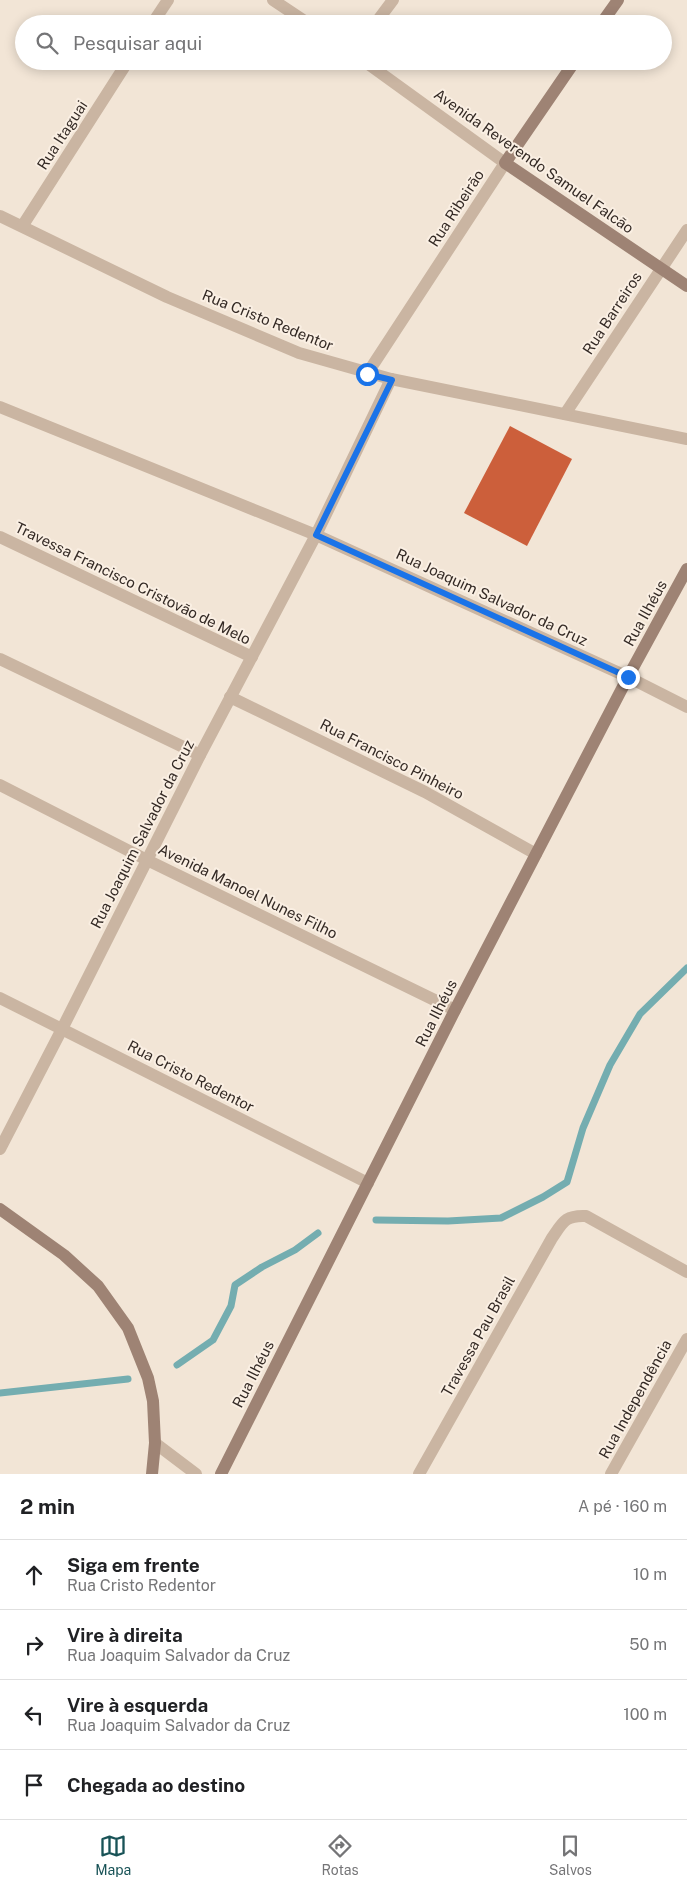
<!DOCTYPE html>
<html lang="pt">
<meta charset="utf-8">
<style>
:root{--surface:#fff;--page:#f6f6f6;--text:#202124;--muted:#757577;--line:#e0e0e0;--accent:#195357}
body{margin:0;font-family:"Public Sans",sans-serif;background:var(--page);color:var(--text)}
.stop{position:absolute;width:15px;height:15px;margin:-11px;border:4px solid #1a73e8;border-radius:50%;background:#fff}
.stop.end{background:#1a73e8;border-color:#fff;box-shadow:0 1px 5px #0008}
.list{margin:0;padding:0;list-style:none}
h2{display:flex;justify-content:space-between;align-items:center;height:65px;margin:0;padding:0 20px;font-size:21px}
h2 small{font-size:16px;font-weight:400;color:var(--muted)}
.list li{display:grid;grid-template-columns:32px 1fr auto;gap:15px;align-items:center;box-sizing:border-box;height:70px;padding:0 20px;border-top:1px solid var(--line)}
.list b{display:block;font-size:19px;white-space:nowrap}
.list p{margin:0;font-size:16px;white-space:nowrap;color:var(--muted)}
.list em{font-size:16px;font-style:normal;color:var(--muted)}
.icon{flex:none;width:28px;height:28px;fill:none;stroke:currentColor;stroke-width:2;stroke-linecap:round;stroke-linejoin:round}
.map{position:relative;flex:none;width:687px;height:1474px;overflow:hidden}
.search{position:absolute;background:var(--surface);box-shadow:0 2px 12px #0003;left:15px;right:15px;top:15px;height:55px;display:flex;align-items:center;gap:12px;box-sizing:border-box;padding:0 18px;border-radius:28px;color:var(--muted);font-size:19px}
.sheet{height:345px;background:var(--surface)}
nav{display:flex;justify-content:space-around;align-items:center;box-sizing:border-box;height:70px;border-top:1px solid var(--line);background:var(--surface);font-size:14px;color:var(--muted)}
nav a{display:grid;justify-items:center;gap:2px}
nav .on{color:var(--accent)}
.map>svg:first-child{display:block}
.lines{fill:none;stroke-linecap:round;stroke-linejoin:round}
.stream{stroke:#74adb0;stroke-width:7}
.building{fill:#cc5f3b}
.street{stroke:#cab5a2;stroke-width:12}
.secondary{stroke:#9e8374;stroke-width:12}
.route{stroke:#1a73e8;stroke-width:6}
.labels{text-anchor:middle;dominant-baseline:central;stroke-width:4;stroke-linejoin:round;paint-order:stroke}
.street-label{font-size:15px;fill:#342a25;stroke:#faefe3}
</style>
<div class="map">
<svg width="687" height="1474" viewBox="0 0 687 1474">
<rect width="100%" height="100%" fill="#f2e5d6"/>
<g class="lines">
<g class="stream">
<polyline points="376,1220 448,1221 501,1218 543,1197 567,1182 583,1128 610,1065 640,1014 687,968"/>
<polyline points="177,1365 213,1340 231,1306 235,1285 262,1267 295,1250 318,1233"/>
<polyline points="0,1393 128,1379"/>
</g>
</g>
<polygon class="building" points="510,426 572,459 527,546 464,513"/>
<g class="lines">
<g class="street">
<polyline points="273,0 309,24"/>
<polyline points="152,24 168,0"/>
<polyline points="375,24 393,0"/>
<polyline points="364,61 505,163 367,374"/>
<polyline points="0,216 167,297 299,353 391,379 687,439"/>
<polyline points="23,225 128,61"/>
<polyline points="0,407 316,535 628,677 687,707"/>
<polyline points="565,414 687,230"/>
<polyline points="0,537 252,657"/>
<polyline points="0,659 200,755"/>
<polyline points="230,697 425,792 536,854"/>
<polyline points="0,785 147,860 455,1010"/>
<polyline points="0,998 368,1183"/>
<polyline points="0,1149 62,1029 200,755 316,535 391,379"/>
<polyline points="155,1443 196,1474"/>
<path d="M419,1474L552,1238C563,1222 565,1215 586,1216L687,1272"/>
<polyline points="611,1474 687,1339"/>
</g>
<g class="secondary">
<polyline points="601,24 618,0"/>
<polyline points="575,61 505,163 687,286"/>
<polyline points="0,1209 64,1255 98,1286 128,1328 148,1378 153,1401 155,1443 152,1474"/>
<polyline points="221,1474 455,1010 628,677 687,569"/>
</g>
</g>
<g class="lines">
<polyline class="route" points="367,374 392,380 316,535 628,677"/>
</g>
<g class="labels">
<g class="street-label">
<text transform="translate(62 135) rotate(-57)">Rua Itaguai</text>
<text transform="translate(534 161) rotate(35)">Avenida Reverendo Samuel Falcão</text>
<text transform="translate(456 208) rotate(-57)">Rua Ribeirão</text>
<text transform="translate(612 313) rotate(-57)">Rua Barreiros</text>
<text transform="translate(268 320) rotate(22)">Rua Cristo Redentor</text>
<text transform="translate(133 583) rotate(26)">Travessa Francisco Cristovão de Melo</text>
<text transform="translate(492 597) rotate(25)">Rua Joaquim Salvador da Cruz</text>
<text transform="translate(645 613) rotate(-61)">Rua Ilhéus</text>
<text transform="translate(392 759) rotate(27)">Rua Francisco Pinheiro</text>
<text transform="translate(142 834) rotate(-63)">Rua Joaquim Salvador da Cruz</text>
<text transform="translate(248 891) rotate(26)">Avenida Manoel Nunes Filho</text>
<text transform="translate(436 1013) rotate(-63)">Rua Ilhéus</text>
<text transform="translate(191 1076) rotate(27)">Rua Cristo Redentor</text>
<text transform="translate(478 1336) rotate(-61)">Travessa Pau Brasil</text>
<text transform="translate(253 1374) rotate(-63)">Rua Ilhéus</text>
<text transform="translate(635 1399) rotate(-61)">Rua Independência</text>
</g>
</g>
</svg>
<div class="stop" style="left:367px;top:374px"></div>
<div class="stop end" style="left:628px;top:677px"></div>
<div class="search"><svg class="icon" aria-label="search" viewBox="0 0 24 24"><circle cx="10" cy="10" r="6"/><path d="M15 15l6 6"/></svg>Pesquisar aqui</div>
</div>
<section class="sheet">
<h2>2 min<small>A pé · 160 m</small></h2>
<ul class="list">
<li><svg class="icon" aria-label="ahead" viewBox="0 0 24 24"><path d="M12 20V5M6 11l6-6 6 6"/></svg><div><b>Siga em frente</b><p>Rua Cristo Redentor</p></div><em>10 m</em></li>
<li><svg class="icon" aria-label="right" viewBox="0 0 24 24"><path d="M7 20v-9h11M14 6l5 5-5 5"/></svg><div><b>Vire à direita</b><p>Rua Joaquim Salvador da Cruz</p></div><em>50 m</em></li>
<li><svg class="icon" aria-label="left" viewBox="0 0 24 24"><path d="M17 20v-9H6M10 6l-5 5 5 5"/></svg><div><b>Vire à esquerda</b><p>Rua Joaquim Salvador da Cruz</p></div><em>100 m</em></li>
<li><svg class="icon" aria-label="arrive" viewBox="0 0 24 24"><path d="M6 21V4h12l-3 4 3 4H6"/></svg><div><b>Chegada ao destino</b></div></li>
</ul>
</section>
<nav>
<a class="on"><svg class="icon" aria-label="map" viewBox="0 0 24 24"><path d="M3 6l6-2 6 2 6-2v14l-6 2-6-2-6 2zM9 4v14M15 6v14"/></svg>Mapa</a>
<a><svg class="icon" aria-label="directions" viewBox="0 0 24 24"><path d="M12 3l9 9-9 9-9-9zM9 14v-3h6M13 9l2 2-2 2"/></svg>Rotas</a>
<a><svg class="icon" aria-label="saved" viewBox="0 0 24 24"><path d="M7 4h10v16l-5-4-5 4z"/></svg>Salvos</a>
</nav>
